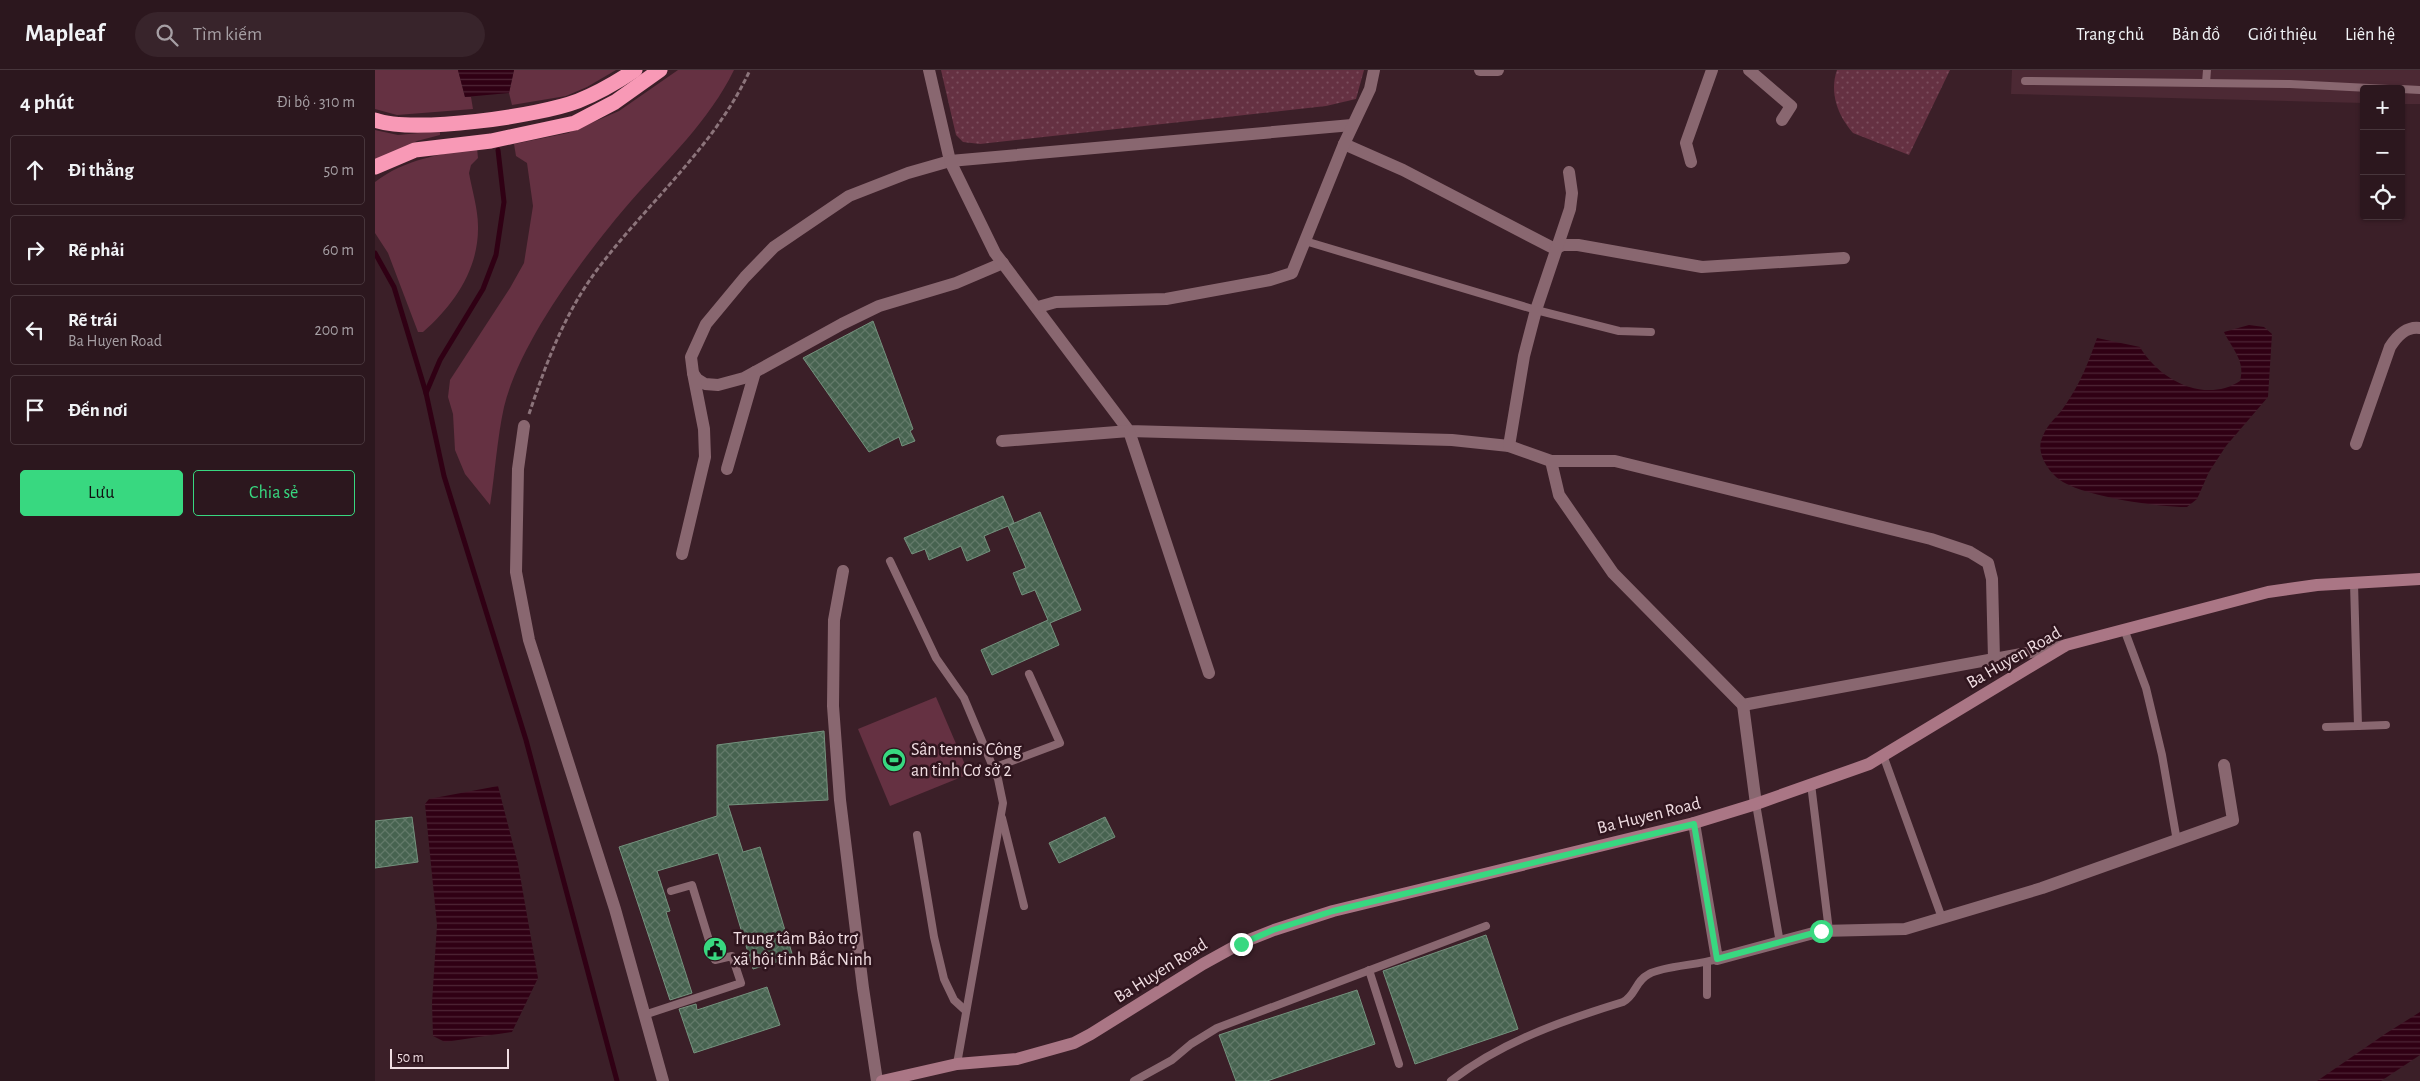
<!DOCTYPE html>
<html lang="vi">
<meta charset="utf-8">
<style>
:root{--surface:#2c171e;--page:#38242b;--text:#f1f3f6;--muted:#a69fa4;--line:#48363c;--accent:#38d880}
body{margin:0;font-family:"Alegreya Sans",sans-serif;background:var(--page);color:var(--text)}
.controls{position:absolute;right:15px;top:15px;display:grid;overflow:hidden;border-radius:5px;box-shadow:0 1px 4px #0004}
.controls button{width:45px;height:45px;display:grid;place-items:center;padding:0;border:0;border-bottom:1px solid var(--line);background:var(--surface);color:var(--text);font:25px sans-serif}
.scale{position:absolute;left:15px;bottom:12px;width:119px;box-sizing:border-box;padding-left:5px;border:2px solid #f0dde2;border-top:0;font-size:14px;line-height:18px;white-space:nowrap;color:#f0dde2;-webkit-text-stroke:4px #30151e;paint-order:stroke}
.stop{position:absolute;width:15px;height:15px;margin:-11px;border:4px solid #38d880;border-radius:50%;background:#fff}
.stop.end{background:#38d880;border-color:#fff;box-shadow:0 1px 5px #0008}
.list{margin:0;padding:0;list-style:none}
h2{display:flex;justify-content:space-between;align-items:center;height:65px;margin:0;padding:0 20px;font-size:21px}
h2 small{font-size:16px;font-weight:400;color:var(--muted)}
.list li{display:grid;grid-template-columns:32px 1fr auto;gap:15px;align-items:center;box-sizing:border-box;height:70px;margin:0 10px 10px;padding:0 10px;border:1px solid var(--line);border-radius:5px}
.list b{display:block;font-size:19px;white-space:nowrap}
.list p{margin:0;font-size:16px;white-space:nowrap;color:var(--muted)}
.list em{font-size:16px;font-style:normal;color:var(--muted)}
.actions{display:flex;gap:10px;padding:15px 20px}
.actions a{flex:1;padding:11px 0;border:1px solid var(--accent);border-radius:5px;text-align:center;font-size:18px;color:var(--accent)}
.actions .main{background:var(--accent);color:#111}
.icon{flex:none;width:28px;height:28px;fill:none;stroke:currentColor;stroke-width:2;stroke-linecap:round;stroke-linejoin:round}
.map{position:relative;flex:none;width:2045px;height:1011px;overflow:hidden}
header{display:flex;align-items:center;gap:30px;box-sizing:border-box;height:70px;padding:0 25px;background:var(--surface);border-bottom:1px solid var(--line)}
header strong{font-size:24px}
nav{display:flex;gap:28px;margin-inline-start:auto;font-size:18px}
.search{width:350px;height:45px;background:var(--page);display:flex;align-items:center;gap:12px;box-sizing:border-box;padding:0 18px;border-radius:28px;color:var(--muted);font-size:19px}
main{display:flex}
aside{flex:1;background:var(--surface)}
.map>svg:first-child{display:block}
.built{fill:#4c2934}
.grass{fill:#653142}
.garden{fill:url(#garden-dots)}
.water{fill:url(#water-rules)}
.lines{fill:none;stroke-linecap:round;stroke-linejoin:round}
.stream{stroke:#300014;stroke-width:5}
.building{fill:url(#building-cross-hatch);stroke:#74917d}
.path{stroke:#8c747b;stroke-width:3;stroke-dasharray:5 2.5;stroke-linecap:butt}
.lane{stroke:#896770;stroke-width:8}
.street{stroke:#896770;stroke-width:12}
.secondary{stroke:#aa7685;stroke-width:12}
.highway{stroke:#f899b6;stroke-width:15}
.route{stroke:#38d880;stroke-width:6}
.labels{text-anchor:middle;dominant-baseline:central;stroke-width:5;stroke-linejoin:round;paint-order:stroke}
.street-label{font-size:18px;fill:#f0dde2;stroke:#30151e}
.poi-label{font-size:18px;fill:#f0dde2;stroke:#30151e;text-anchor:start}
</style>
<header>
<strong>Mapleaf</strong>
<div class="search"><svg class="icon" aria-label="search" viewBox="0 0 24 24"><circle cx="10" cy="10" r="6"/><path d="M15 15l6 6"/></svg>Tìm kiếm</div>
<nav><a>Trang chủ</a><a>Bản đồ</a><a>Giới thiệu</a><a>Liên hệ</a></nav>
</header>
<main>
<aside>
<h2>4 phút<small>Đi bộ · 310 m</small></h2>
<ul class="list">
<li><svg class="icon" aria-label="ahead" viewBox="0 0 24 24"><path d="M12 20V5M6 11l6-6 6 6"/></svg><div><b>Đi thẳng</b></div><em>50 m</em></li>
<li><svg class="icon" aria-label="right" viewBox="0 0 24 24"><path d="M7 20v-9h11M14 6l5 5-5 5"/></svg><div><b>Rẽ phải</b></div><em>60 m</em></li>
<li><svg class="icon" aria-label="left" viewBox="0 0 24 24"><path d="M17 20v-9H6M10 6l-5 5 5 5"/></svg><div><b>Rẽ trái</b><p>Ba Huyen Road</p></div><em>200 m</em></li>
<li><svg class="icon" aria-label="arrive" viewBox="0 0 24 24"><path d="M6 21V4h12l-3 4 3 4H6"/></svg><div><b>Đến nơi</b></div></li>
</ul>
<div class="actions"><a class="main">Lưu</a><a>Chia sẻ</a></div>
</aside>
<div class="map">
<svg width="2045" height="1011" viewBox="0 0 2045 1011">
<defs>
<pattern id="garden-dots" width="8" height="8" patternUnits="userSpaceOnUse" patternTransform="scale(1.25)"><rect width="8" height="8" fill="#653142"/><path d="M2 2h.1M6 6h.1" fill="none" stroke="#7b4e5d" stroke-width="1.8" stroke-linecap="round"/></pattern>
<pattern id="water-rules" width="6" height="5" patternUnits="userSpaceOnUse" patternTransform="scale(1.25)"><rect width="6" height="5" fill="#300014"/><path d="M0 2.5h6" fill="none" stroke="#4e2536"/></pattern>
<pattern id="building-cross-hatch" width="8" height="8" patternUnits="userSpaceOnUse" patternTransform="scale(1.25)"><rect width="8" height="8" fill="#476350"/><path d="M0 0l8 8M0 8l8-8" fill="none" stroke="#627969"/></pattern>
</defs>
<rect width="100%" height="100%" fill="#3b1f28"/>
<polygon class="built" points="1637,0 2045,0 2045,34 2026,34 2026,19 1989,19 1989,33 1636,24"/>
<g class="grass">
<polygon points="0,0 83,0 90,27 96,27 98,39 22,45 0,39"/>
<polygon points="139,0 241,0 212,17 191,26 137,35 134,23"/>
<path d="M303,0H359C334,51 293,89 256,131C211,183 145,271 129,337C122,369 120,403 115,435L90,404L80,380L78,344L73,327L75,310L135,218L149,193L158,136L152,93L141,86L139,74L193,63L244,41Z"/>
<polygon points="0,60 23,65 65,61 65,65 42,71 0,91"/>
<path d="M102,78L103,88L96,95L94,103C97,120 103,139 103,156C104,199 79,235 48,262H43L13,183L0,163V112C30,89 66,84 102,78Z"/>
<polygon points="561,627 594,704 515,736 483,659"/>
</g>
<g class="garden">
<polygon points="566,0 989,0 981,29 951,36 605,74 588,72 581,65"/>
<path d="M1462,0H1575L1534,85L1478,63C1463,46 1454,23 1462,0Z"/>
</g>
<g class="water">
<polygon points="83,0 139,0 134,23 90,27"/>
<path d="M1874,255L1889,257L1897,264L1893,327L1851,376L1834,402L1822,429L1812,437C1782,437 1714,427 1688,412C1676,405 1662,386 1666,371C1673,351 1681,350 1691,334C1705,314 1714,291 1722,268L1765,277C1784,310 1830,334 1865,311C1871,291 1857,279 1849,262Z"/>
<polygon points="123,716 143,794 163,908 137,962 70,972 58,966 57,933 62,855 50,734 54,729"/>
<polygon points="2045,942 2045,985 2006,1011 1942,1011 2010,964"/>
</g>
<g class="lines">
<g class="stream">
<polyline points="0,183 19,217 51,323 69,406 151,670 242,1011"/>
<polyline points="51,323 65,290 108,219 121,185 129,132 123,80"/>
</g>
</g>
<g class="building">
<polygon points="498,251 538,359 535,361 540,371 527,376 524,367 494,382 428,288"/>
<polygon points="628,426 639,453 635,455 665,442 706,540 675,553 684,575 617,605 606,580 673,550 660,520 647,525 638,503 651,498 633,456 609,466 615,481 592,491 586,476 554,490 550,479 537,484 529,468"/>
<polygon points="449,661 453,730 353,735 368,782 385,777 418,887 378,899 343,783 282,801 295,841 291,842 317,923 295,930 244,777 342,746 342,675"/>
<polygon points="37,747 43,792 0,798 0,751"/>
<polygon points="730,747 740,767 684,793 674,773"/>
<polygon points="1111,865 1143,959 1040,994 1008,901"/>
<polygon points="392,917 405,955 319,983 304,939 321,934 322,940"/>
<polygon points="982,920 1000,974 892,1011 861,1011 844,965"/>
</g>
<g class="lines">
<path class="path" d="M154,344C173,288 191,239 228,192C277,129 341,74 375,0"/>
<g class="lane">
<polyline points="1650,11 1915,14 2014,19"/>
<polyline points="1831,13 1832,0"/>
<polyline points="2026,19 2045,20"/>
<polyline points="930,171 1161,240 1244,261 1276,262"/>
<polyline points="515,491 561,588 589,628 623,709 628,733 582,994"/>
<polyline points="1749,559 1771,618 1787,685 1802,771"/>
<polyline points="1983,656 2011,655"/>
<polyline points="1951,657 1983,656 1979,513"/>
<polyline points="1508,685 1567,848"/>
<polyline points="618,698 685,673 654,604"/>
<polyline points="1436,714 1454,861"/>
<polyline points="1381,734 1405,873"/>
<polyline points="627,748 649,836"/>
<polyline points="542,765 559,867 569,909 579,930 591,941"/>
<polyline points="994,900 1024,994"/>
<polyline points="1332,925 1332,892"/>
<polyline points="269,945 366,913 357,886 340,890 317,815 296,821"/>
<polyline points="759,1011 797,990 816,974 842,958 1111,856"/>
<path d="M1076,1011C1126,972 1189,950 1248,932C1261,925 1260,911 1274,904C1288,896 1324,895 1342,889"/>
</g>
<g class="street">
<polyline points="554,0 575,91 533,103 474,126 399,177 370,207 331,254 316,287 318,303 322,309 330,314 343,315 369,308 467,254 504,236 581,213 628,193"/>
<polyline points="1105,0 1123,0"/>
<polyline points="1374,0 1416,36 1407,50"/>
<polyline points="977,55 575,91 620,183 754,361 1077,370 1134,376 1176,391 1184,425 1238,503 1368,635 1689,576"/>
<polyline points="969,74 1028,100 1180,179"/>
<polyline points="1316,92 1311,73 1337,0"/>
<polyline points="1180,179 1188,175 1203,175 1327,197 1469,188"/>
<polyline points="663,237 681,232 791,229 895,210 917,203 969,74 995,19 999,0"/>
<polyline points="149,356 143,399 141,502 154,570 240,839 288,1011"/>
<polyline points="627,371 754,361 834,603"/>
<path d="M1981,374L2015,277C2022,266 2031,256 2045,258"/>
<polyline points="1134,376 1149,286 1161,240 1195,139 1197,123 1194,102"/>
<polyline points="1176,391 1240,391 1556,469 1595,482 1613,493 1617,509 1619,589"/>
<polyline points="352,399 380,302"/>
<polyline points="307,484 330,387 329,359 318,303"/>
<polyline points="468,501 459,550 458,636 465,730 488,918 502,1011"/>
<polyline points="1368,635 1381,734"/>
<polyline points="1319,753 1342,889 1446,861 1530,859 1667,818 1858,750 1849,695"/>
</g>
<polyline class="secondary" points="507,1011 582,994 642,989 699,973 716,964 828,894 866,873 899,860 958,841 1319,753 1381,734 1494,694 1691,575 1893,522 1942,515 2045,509"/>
<g class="highway">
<path d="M0,50C38,64 164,46 203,31C223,23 242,12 260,0"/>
<polyline points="0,97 40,80 116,71 200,53 240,32 285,0"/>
</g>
</g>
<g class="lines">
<polyline class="route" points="866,874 898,860 958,841 1319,754 1342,889 1446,861"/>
</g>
<defs>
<g id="stadium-disc" transform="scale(1.25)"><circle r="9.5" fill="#38d880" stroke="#30151e"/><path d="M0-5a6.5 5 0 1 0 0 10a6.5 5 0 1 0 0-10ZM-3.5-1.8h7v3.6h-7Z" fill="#111"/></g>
<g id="civic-disc" transform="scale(1.25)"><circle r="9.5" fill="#38d880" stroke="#30151e"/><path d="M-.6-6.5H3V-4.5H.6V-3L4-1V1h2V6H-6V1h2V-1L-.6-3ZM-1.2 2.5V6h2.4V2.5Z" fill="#111"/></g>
</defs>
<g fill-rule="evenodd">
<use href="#stadium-disc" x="519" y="690"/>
<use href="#civic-disc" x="340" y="879"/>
</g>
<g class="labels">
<g class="street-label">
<text transform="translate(1639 588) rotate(-30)">Ba Huyen Road</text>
<text transform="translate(1274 746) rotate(-14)">Ba Huyen Road</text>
<text transform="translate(786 901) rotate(-32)">Ba Huyen Road</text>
</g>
<g class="poi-label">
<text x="536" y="680">Sân tennis Công<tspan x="536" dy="21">an tỉnh Cơ sở 2</tspan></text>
<text x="358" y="869">Trung tâm Bảo trợ<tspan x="358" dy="21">xã hội tỉnh Bắc Ninh</tspan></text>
</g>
</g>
</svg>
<div class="controls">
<button>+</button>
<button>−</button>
<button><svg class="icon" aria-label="locate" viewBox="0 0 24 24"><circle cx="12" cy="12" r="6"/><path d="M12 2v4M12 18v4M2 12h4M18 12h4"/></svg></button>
</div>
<div class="scale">50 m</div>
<div class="stop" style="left:1446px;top:861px"></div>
<div class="stop end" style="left:866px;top:874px"></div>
</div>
</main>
